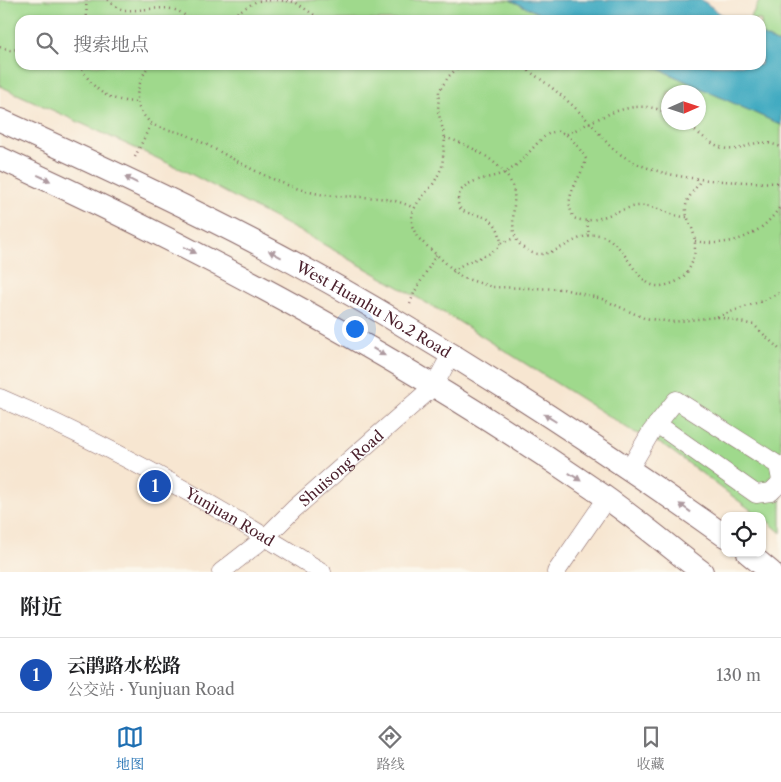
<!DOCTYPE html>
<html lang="zh">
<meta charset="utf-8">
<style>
:root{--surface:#fff;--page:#f2f2f2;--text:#202124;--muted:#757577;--line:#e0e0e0;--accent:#1f6fb2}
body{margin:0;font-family:"Libre Caslon Text","Noto Serif SC",serif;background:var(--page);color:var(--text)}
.controls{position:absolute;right:15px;bottom:15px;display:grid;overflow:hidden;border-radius:10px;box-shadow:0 1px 4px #0004}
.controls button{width:45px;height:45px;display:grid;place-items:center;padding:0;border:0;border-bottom:1px solid var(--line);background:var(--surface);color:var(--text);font:25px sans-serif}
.compass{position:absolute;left:661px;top:85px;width:45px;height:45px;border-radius:50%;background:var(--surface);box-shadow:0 1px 4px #0004;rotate:87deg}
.you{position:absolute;left:354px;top:328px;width:18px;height:18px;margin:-12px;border:4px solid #fff;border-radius:50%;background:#1a73e8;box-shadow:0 0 0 8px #1a73e833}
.badge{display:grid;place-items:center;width:32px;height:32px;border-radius:50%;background:var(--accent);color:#fff;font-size:16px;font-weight:700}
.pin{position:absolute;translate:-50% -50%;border:2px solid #fff;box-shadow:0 1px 5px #0006}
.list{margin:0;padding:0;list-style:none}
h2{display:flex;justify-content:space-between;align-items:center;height:65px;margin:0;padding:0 20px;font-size:21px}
h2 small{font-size:16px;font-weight:400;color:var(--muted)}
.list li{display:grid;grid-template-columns:32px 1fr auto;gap:15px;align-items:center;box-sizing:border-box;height:75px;padding:0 20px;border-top:1px solid var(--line)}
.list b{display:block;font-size:19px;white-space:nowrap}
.list p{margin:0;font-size:16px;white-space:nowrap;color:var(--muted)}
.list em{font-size:16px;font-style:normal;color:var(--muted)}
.icon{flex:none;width:28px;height:28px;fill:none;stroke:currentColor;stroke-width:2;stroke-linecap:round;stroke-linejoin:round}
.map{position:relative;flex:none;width:781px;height:572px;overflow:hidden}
.search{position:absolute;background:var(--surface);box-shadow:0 1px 4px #0004;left:15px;right:15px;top:15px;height:55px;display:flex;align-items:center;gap:12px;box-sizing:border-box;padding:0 18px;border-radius:15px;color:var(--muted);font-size:19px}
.sheet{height:140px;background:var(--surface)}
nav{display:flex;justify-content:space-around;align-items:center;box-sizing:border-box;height:70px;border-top:1px solid var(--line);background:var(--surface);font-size:14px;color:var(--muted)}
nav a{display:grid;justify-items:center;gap:2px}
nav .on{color:var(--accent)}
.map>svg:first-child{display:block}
.green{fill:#9fd98c;stroke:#747c5c;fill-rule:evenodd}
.water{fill:#41aac1;stroke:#466476}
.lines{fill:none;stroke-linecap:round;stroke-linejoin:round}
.minor-casing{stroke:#876565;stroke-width:19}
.major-casing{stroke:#876565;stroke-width:24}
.path{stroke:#876565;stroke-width:2.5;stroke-dasharray:1 4;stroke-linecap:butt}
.minor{stroke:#fff;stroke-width:18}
.major{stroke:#fff;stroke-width:22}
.oneway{fill:#ae9aa0}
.labels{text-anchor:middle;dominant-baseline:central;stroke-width:4;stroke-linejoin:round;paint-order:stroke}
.street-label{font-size:15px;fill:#4a1f2b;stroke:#fbf7ec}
</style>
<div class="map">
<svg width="781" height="572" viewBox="0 0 781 572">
<rect width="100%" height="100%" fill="#fbf7ec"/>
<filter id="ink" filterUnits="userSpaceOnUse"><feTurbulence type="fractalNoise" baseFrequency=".02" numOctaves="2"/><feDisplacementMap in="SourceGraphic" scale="10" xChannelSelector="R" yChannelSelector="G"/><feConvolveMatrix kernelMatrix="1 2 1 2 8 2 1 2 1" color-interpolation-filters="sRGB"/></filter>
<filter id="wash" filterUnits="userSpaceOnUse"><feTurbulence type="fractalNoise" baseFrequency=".0096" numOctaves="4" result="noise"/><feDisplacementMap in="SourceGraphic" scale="20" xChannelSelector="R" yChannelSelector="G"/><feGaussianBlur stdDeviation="1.12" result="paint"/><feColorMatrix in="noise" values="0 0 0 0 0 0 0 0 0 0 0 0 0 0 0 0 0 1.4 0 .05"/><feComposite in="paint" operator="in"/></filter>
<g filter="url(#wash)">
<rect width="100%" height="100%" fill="#f7e6d1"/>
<g class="green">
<path d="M0,0H510L553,20H20V65H650L781,125V533L762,516H759L665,446L632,431L453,318L316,240L185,171L0,86ZM668,92H698V122H668Z"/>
<polygon points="760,0 781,0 781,44 761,35 761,20 749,20"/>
</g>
<g class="water">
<polygon points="510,0 702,0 729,20 553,20"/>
<polygon points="761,35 781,44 781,125 650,65 761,65"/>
</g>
</g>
<g filter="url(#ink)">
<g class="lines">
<g class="minor-casing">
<g id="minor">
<path id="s1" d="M0,398C112,446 219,507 322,572"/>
<polyline points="657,424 756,494 771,492 781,482"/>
<polyline points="630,468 651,432 676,400 778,465 781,480"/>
<path id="s2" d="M221,572L266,537L294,509L434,386L451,354"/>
<polyline points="556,572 607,498"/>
</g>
</g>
<g class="major-casing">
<g id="major">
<path id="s3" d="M0,120C136,182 273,246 401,324C512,390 620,461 725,536"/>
<path d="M0,158C207,253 407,360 595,490C632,515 667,545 702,572"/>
<polyline points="748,553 771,572"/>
</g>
</g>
<g class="path">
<polyline points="86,0 87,20"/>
<path d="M108,0C113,4 118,9 125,10C148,12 174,0 189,20"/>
<polyline points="277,0 295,2 317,17 329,20"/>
<polyline points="224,20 257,1 274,0"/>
<polyline points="405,20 428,20"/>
<polyline points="0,47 10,50 20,49"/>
<path d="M79,65C95,91 106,101 138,102"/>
<path d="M149,65C142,76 133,95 139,108C141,112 147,120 151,123C160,130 176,130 187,135C228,154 265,181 310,192C345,201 381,191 414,208"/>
<polyline points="461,65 449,76 439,91 438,111 445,138 442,167 434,183 418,202 412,213 412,226 417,237 461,277 492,287 563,289 602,299 644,318 672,322 716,317 762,301 781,292"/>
<path d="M520,65C546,82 570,101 591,124C598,131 604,140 611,147C653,184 729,181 781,183"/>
<path d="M683,122C697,131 711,146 727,149C747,152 752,135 781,147"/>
<path d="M567,134C597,120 635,94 668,114"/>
<path d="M445,138C469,143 510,166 514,192C516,211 506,236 525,249C552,269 580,222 607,238C625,248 631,271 648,283C656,288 665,286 673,283C694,275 699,247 692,228C689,220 685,215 686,206C687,196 697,189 700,180"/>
<polyline points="135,157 151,124"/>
<polyline points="587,221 589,235"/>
<path d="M695,241C730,248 762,236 781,205"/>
<polyline points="501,243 515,238"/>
<path d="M453,272C467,257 490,260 501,243C497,201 456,225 458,199C461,177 491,180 506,172C538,156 550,98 586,159C581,181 561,195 574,218C594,227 617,208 638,206C656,204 670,217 687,217"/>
<polyline points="410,304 414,293 436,255"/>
<polyline points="718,317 754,325 781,351"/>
</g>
<use href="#minor" class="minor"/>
<use href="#major" class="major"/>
</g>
<defs><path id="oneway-solid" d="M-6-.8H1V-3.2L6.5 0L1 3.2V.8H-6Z" transform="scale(1.25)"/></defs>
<g class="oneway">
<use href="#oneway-solid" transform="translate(44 178) rotate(25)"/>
<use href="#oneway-solid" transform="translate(131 180) rotate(-153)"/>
<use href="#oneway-solid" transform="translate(190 250) rotate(27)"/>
<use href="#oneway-solid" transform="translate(275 254) rotate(-152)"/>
<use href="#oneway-solid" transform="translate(379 352) rotate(31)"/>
<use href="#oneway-solid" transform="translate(550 418) rotate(-148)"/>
<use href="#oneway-solid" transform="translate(575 477) rotate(33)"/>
<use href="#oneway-solid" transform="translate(685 508) rotate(-144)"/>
</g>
</g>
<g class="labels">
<g class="street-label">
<text stroke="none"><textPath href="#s3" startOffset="419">West Huanhu No.2 Road</textPath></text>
<text stroke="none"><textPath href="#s2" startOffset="159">Shuisong Road</textPath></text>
<text stroke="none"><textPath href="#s1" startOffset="259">Yunjuan Road</textPath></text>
</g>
</g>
</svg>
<div class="controls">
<button><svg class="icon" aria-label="locate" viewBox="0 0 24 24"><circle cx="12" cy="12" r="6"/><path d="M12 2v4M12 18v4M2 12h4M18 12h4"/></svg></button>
</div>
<svg class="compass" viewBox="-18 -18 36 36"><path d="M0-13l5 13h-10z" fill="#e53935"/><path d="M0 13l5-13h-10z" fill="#757577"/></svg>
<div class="you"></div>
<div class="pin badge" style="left:155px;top:486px;background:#1a4fb4">1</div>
<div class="search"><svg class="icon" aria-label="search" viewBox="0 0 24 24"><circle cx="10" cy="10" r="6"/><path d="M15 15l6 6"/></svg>搜索地点</div>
</div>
<section class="sheet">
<h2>附近<small></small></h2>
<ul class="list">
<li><span class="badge" style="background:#1a4fb4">1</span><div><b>云鹃路水松路</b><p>公交站 · Yunjuan Road</p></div><em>130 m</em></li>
</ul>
</section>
<nav>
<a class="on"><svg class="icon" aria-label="map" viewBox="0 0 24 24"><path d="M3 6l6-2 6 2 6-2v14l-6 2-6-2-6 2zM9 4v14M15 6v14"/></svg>地图</a>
<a><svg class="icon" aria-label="directions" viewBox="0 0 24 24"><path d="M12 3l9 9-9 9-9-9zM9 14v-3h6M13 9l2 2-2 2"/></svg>路线</a>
<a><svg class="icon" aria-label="saved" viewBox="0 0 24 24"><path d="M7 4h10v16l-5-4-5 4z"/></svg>收藏</a>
</nav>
